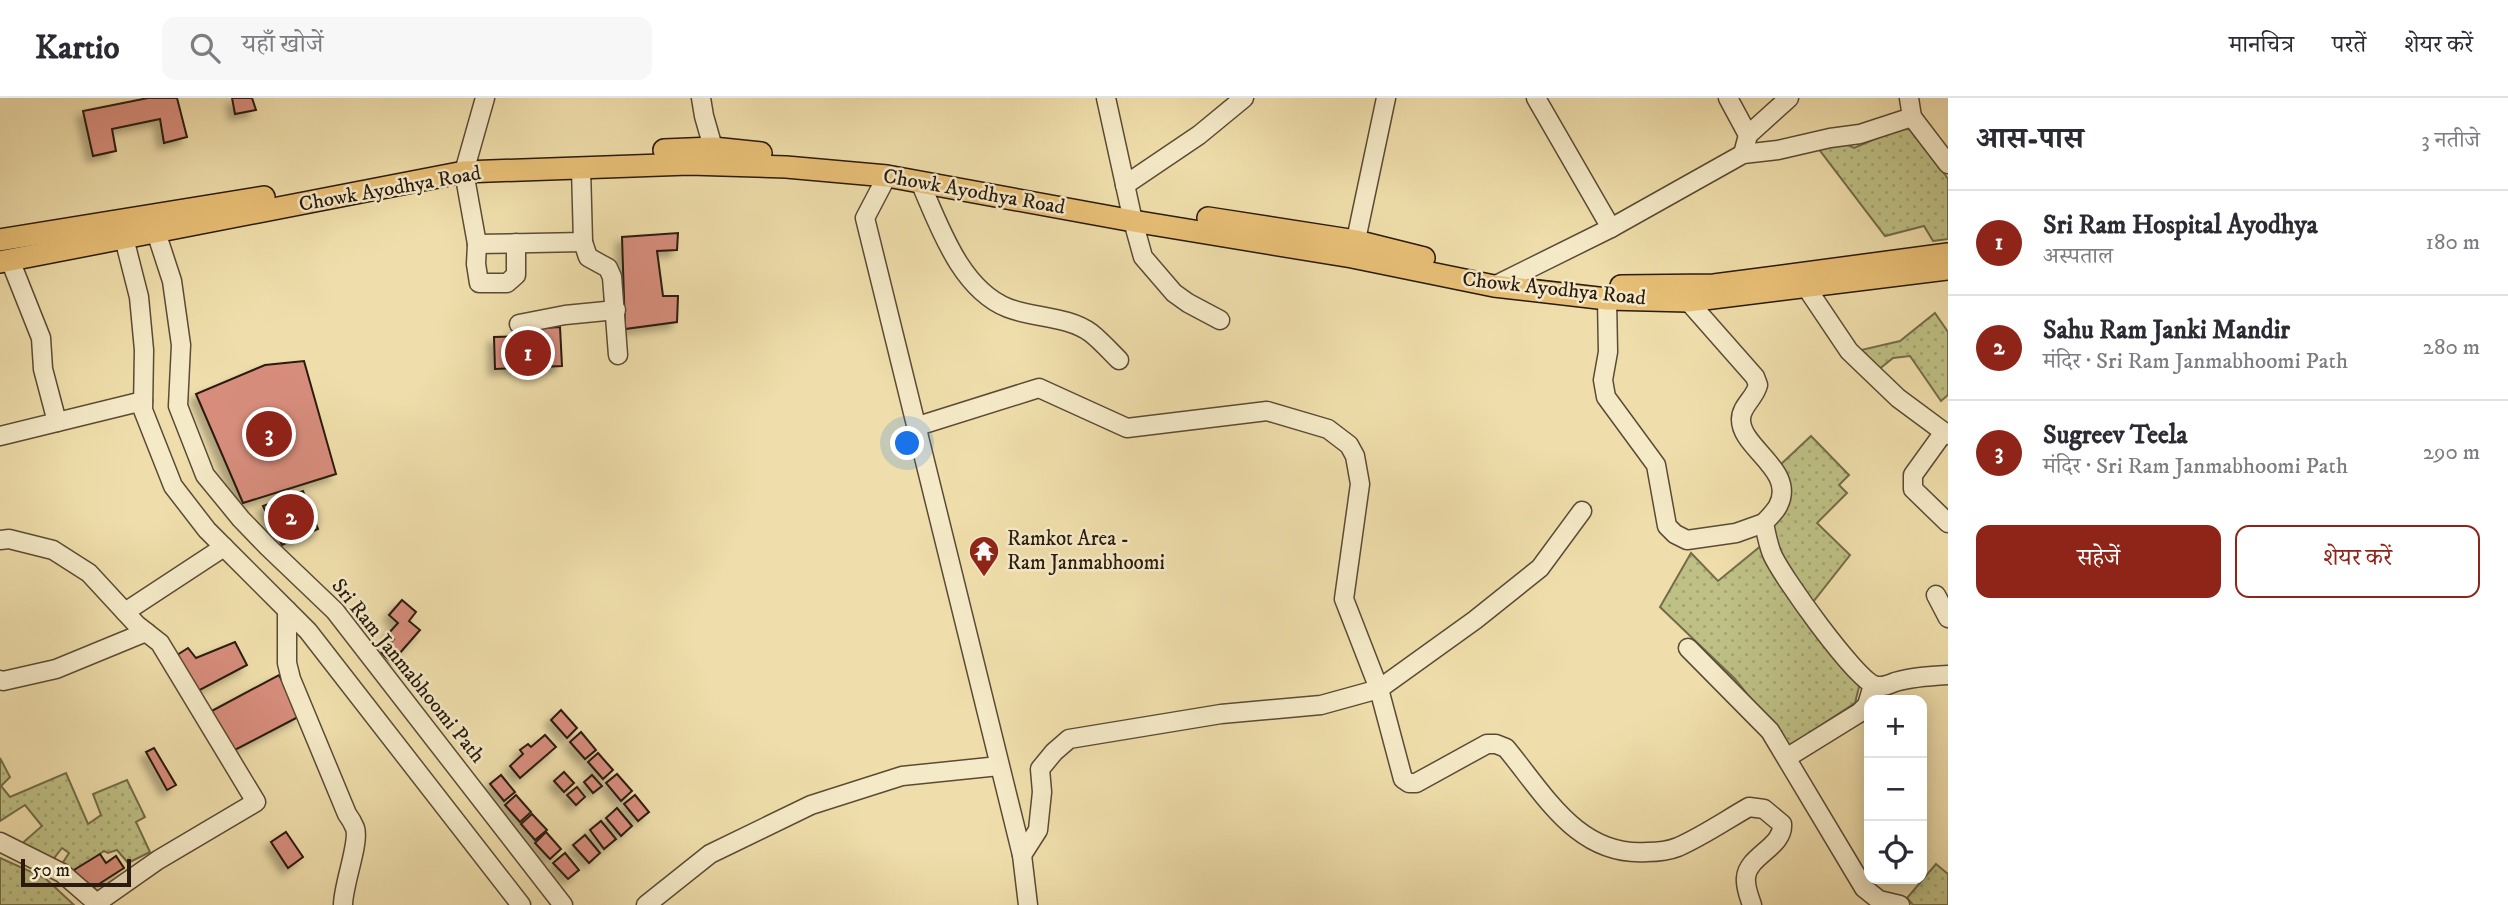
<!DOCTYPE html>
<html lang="hi">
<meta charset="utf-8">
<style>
:root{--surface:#fff;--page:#f7f7f7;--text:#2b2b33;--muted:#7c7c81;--line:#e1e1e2;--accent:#8f2418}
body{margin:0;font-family:"IM FELL DW Pica","Noto Serif Devanagari",serif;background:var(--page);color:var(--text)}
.controls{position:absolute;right:21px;bottom:21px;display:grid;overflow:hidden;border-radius:14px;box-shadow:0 4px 18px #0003}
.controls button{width:63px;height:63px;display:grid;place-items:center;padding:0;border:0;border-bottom:2px solid var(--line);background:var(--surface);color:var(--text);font:35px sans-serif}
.scale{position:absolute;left:21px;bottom:18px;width:110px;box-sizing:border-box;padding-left:7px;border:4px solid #2a1a0f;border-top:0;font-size:19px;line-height:24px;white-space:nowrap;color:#2a1a0f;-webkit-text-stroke:5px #f5eac8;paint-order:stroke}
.you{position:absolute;left:908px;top:346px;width:24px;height:24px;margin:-18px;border:5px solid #fff;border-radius:50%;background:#1a73e8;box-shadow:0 0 0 10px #1a73e833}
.badge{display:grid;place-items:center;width:46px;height:46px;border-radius:50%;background:var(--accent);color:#fff;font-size:23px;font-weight:700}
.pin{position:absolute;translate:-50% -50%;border:4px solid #fff;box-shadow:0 2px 7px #0006}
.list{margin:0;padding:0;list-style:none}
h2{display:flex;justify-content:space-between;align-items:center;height:91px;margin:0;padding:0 28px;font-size:30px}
h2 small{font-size:23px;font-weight:400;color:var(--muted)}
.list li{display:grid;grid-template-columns:46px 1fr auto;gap:21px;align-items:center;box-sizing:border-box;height:105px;padding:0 28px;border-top:2px solid var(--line)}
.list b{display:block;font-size:26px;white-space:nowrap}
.list p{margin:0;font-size:23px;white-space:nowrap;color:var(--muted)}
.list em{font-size:23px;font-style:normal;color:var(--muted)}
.actions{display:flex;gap:14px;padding:21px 28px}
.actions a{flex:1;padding:16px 0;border:2px solid var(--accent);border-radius:14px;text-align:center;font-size:24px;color:var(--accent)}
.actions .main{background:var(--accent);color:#fff}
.icon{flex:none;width:38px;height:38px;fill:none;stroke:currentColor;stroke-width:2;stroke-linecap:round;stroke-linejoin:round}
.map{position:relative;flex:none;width:1948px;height:807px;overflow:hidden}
header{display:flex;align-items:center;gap:42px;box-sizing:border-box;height:98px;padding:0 35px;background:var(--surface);border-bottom:2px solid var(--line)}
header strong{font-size:33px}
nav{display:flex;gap:38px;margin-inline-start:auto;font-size:24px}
.search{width:490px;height:63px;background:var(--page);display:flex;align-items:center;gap:18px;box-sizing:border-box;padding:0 24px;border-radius:14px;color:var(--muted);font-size:26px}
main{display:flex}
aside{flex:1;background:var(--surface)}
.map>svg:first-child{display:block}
.grass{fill:url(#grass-dots);stroke:#746d4a;stroke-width:2}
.building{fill:#d78d7b;stroke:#2a1a0f;stroke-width:2;filter:url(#shadow)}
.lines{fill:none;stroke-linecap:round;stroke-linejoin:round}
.minor-casing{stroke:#5b4b36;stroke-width:21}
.major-casing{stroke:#2a1a0f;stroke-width:24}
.minor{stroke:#f5eac8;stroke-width:18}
.major{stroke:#e8bf76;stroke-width:21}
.labels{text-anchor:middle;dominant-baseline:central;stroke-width:5;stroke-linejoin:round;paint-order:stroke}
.street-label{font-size:21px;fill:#2a1a0f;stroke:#f5eac8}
.poi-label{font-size:21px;fill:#2a1a0f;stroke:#f5eac8;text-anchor:start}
</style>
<header>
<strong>Kartio</strong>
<div class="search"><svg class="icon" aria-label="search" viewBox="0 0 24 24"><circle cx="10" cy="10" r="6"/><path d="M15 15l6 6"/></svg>यहाँ खोजें</div>
<nav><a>मानचित्र</a><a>परतें</a><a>शेयर करें</a></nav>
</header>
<main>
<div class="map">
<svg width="1948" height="807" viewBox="0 0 1948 807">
<defs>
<pattern id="grass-dots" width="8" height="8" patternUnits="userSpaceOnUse" patternTransform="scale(1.75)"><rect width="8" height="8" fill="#bec085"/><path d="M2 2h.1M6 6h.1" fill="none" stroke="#a3a472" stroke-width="1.8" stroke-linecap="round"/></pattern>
<filter id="shadow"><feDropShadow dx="-6" dy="6" stdDeviation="3.5" flood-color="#0004"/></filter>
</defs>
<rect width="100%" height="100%" fill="#efdeab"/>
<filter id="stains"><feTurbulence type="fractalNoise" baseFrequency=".00286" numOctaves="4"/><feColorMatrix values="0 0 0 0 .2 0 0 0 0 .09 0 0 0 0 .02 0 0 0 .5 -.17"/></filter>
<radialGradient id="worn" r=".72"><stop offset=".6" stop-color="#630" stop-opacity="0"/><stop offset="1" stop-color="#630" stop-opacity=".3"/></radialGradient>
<g class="grass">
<polygon points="1910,26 1948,81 1948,141 1933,143 1924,128 1885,138 1818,50 1841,44 1854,50"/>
<polygon points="1935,215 1948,234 1948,297 1941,303 1910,258 1893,260 1878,272 1861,252 1900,243"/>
<polygon points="1811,338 1849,377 1839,387 1847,395 1817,425 1850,457 1813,504 1785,464 1770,432 1785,414 1786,399 1779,368"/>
<polygon points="1762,447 1860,585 1855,605 1789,648 1735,581 1660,509 1691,455 1718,483"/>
<polygon points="0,660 10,679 1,688 10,699 66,675 88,726 101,717 93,696 127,682 145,719 136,724 150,754 128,765 117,752 108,755 104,753 71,777 60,769 69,755 62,750 51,764 18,749 42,728 25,707 0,723"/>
<polygon points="0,760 45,780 74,807 0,807"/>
<polygon points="1936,766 1948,776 1948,807 1913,807 1907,800"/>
</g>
<g class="building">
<polygon points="148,0 177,0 187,39 164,45 160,21 112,31 116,53 93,58 83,13"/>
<polygon points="232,0 252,0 256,12 235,16"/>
<polygon points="678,135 677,152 657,153 663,198 678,198 677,224 625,231 622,139"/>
<polygon points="560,229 562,268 495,271 494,239 530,238 529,231"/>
<polygon points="304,263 336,376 243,405 196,296 265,267"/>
<polygon points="303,393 318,431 282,447 263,408"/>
<polygon points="402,502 416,514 409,523 420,532 392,564 381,555 394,541 388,536 398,525 389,517"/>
<polygon points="235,544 247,567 196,594 174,559 188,550 196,560"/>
<polygon points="279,577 300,618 231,654 208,615"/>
<polygon points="561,612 577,630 567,640 551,622"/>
<polygon points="581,634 596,652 585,661 570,644"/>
<polygon points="545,637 556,649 520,680 510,668 523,656 520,652 528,646 531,649"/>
<polygon points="154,650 176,687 167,692 146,654"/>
<polygon points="598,655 613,672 603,681 588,664"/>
<polygon points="564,674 574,685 564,694 554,683"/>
<polygon points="617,676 632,693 621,703 606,685"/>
<polygon points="501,677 515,694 504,703 490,686"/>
<polygon points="592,677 602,688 593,695 584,684"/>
<polygon points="577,689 585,699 576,707 567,697"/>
<polygon points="516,697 531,714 520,724 505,707"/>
<polygon points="635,697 649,714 638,723 624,706"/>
<polygon points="617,710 632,728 621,738 606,720"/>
<polygon points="532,716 547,732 535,742 521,726"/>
<polygon points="601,723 616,741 604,751 590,732"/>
<polygon points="286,734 303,759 288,770 271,744"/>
<polygon points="546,734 561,751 550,761 535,745"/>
<polygon points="585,737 600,755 589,765 573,747"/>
<polygon points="565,755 579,772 568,781 553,765"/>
<polygon points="100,756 106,765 116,758 124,770 88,793 74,772"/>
</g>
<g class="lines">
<g class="minor-casing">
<g id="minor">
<polyline points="485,0 464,74 477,146 583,144 581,70"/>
<polyline points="701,0 704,18 716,60"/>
<polyline points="1106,0 1133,123 1143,159 1174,195 1188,205 1220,222"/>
<polyline points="1728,0 1748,37 1743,56"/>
<polyline points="1912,19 1948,66"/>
<polyline points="1748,37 1789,0"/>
<polyline points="887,78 865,120 1022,757 1028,807"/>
<path d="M920,84C939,127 960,191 1008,210C1034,220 1068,218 1091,235C1101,243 1110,253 1119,262"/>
<polyline points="1125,87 1199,37 1244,0"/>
<polyline points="1611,130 1743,56 1778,52 1830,40 1860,36 1912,19 1909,0"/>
<polyline points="156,134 172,183 181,247 178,308 205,377 241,421 268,449 335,513 563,807"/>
<polyline points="124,140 139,199 144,252 143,312 173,388 207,432 308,533 521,807"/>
<polyline points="583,144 588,159 608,170 612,179 618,257"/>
<polyline points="477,146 476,166 479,185 507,185 516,177 516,145"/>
<polyline points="1353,156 1386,0"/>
<polyline points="10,162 41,240 43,271 57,324"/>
<polyline points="1494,188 1611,130 1536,0"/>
<polyline points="1806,189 1849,253 1898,300 1948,337"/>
<polyline points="1607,201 1608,254 1603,282 1606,299 1656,367 1667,428 1675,436 1687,442 1736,435 1764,425"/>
<path d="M1688,203L1755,279L1758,287C1755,300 1741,308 1741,321C1740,350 1797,372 1778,408C1775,414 1768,420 1764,425C1766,435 1768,446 1772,456C1782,479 1854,579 1874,587C1881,590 1888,587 1895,584C1912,579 1930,578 1948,577"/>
<polyline points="519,226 565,217 616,212"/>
<path d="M918,328L1039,290L1127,330L1267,313L1328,331L1349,347L1355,358L1360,386L1344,501L1379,591L1403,681L1409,685H1416L1487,646H1496L1506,650C1545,697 1578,759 1647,754C1657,754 1668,753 1678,749C1703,738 1726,722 1749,709L1764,711L1782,726C1784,749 1747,758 1746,780C1745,789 1749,798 1752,807"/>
<polyline points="1944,334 1913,377 1913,391 1948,425"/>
<polyline points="0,338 143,303"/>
<polyline points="0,442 9,441 53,452 89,475 137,527 160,545 256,704 158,762 98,804"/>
<polyline points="1936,497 1948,520"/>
<path d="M287,512V565L291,581L347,716C350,720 353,725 355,730C360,744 343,787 343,807"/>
<polyline points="125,514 224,449"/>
<polyline points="1688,550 1770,633 1864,790 1879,802 1900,807"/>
<polyline points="0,582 3,583 56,571 146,534"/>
<polyline points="1788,659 1859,615 1867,607 1873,587"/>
<polyline points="0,744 62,775 99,807"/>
<polyline points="1022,757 1038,732 1042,694 1040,671 1054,654 1069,641 1221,616 1321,607 1379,591 1475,522 1540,470 1582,413"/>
<polyline points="646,807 710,756 811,707 902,678 999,668"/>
</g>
</g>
<g class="major-casing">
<g id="major">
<polyline points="664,52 713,50 761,55"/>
<polyline points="1208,120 1356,143 1424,160"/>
<polyline points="0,142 264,99"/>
<polyline points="0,164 464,74 689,66 786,69 887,78 1133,123 1352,159 1494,188 1607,201 1688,203 1948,171"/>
<polyline points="1621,188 1714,187 1948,156"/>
</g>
</g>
<use href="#minor" class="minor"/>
<use href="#major" class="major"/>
</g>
<defs>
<g id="temple-pin" transform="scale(1.575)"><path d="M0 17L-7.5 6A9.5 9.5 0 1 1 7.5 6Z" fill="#8f2418" stroke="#f5eac8"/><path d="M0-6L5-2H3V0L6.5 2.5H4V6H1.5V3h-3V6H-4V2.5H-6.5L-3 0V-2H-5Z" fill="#fff"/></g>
</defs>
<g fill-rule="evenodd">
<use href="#temple-pin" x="984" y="453"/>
</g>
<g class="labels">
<g class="street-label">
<text transform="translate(390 91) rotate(-10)">Chowk Ayodhya Road</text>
<text transform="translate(974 94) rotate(10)">Chowk Ayodhya Road</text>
<text transform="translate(1554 191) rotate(6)">Chowk Ayodhya Road</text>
<text transform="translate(408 573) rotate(51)">Sri Ram Janmabhoomi Path</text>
</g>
<g class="poi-label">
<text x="1007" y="441">Ramkot Area -<tspan x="1007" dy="24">Ram Janmabhoomi</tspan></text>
</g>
</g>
<rect width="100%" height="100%" filter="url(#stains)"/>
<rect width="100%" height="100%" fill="url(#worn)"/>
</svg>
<div class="controls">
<button>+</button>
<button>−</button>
<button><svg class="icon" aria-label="locate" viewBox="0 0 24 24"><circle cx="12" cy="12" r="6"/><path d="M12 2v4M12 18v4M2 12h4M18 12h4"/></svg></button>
</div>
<div class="scale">50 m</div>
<div class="you"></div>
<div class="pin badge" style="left:528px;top:255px">1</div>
<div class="pin badge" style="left:291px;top:419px">2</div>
<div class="pin badge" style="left:269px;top:336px">3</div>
</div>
<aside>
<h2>आस-पास<small>3 नतीजे</small></h2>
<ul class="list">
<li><span class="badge">1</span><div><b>Sri Ram Hospital Ayodhya</b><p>अस्पताल</p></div><em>180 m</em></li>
<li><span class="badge">2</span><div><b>Sahu Ram Janki Mandir</b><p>मंदिर · Sri Ram Janmabhoomi Path</p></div><em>280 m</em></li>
<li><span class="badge">3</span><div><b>Sugreev Teela</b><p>मंदिर · Sri Ram Janmabhoomi Path</p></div><em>290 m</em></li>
</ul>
<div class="actions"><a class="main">सहेजें</a><a>शेयर करें</a></div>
</aside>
</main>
